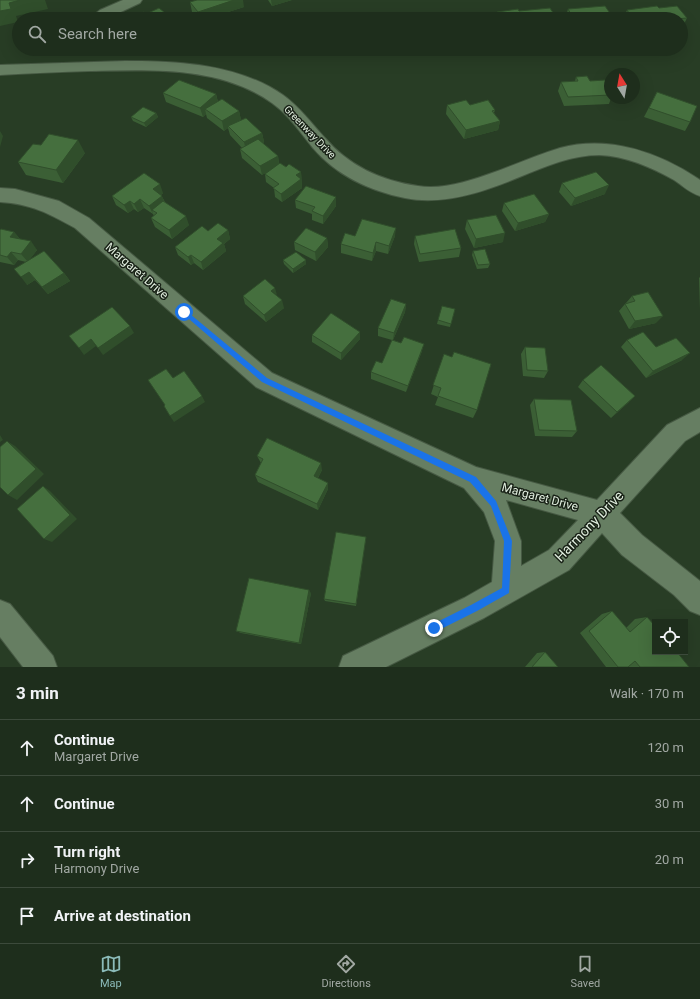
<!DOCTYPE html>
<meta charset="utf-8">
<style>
:root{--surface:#1e2e1c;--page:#2b3a29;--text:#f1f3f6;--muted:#a1a8a3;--line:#3c4a3b;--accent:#8bbbb9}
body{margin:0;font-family:Roboto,sans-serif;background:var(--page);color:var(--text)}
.controls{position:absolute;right:12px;bottom:12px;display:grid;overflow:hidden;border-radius:0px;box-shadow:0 4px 16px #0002}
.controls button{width:36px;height:36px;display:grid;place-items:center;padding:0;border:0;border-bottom:1px solid var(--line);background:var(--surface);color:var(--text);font:20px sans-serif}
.compass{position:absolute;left:604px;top:68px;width:36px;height:36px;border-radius:50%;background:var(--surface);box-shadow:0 4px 16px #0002;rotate:349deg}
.stop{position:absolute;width:12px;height:12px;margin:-9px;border:3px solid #1a73e8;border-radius:50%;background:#fff}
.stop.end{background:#1a73e8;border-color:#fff;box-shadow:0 1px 4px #0008}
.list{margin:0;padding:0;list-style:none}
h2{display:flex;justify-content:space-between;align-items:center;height:52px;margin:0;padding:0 16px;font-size:17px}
h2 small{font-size:13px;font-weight:400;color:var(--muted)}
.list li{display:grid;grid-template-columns:26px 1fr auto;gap:12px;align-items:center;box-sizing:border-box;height:56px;padding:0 16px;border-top:1px solid var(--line)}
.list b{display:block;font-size:15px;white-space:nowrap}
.list p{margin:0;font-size:13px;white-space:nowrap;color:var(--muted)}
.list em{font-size:13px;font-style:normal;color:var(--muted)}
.icon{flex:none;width:22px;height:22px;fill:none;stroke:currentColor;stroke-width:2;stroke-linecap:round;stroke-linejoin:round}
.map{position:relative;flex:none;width:700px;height:667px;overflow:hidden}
.search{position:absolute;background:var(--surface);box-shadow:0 4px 16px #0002;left:12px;right:12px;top:12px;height:44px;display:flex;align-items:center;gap:10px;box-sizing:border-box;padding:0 14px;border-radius:22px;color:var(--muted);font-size:15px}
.sheet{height:276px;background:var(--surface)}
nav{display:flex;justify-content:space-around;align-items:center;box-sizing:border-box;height:56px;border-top:1px solid var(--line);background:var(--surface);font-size:11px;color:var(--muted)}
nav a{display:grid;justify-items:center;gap:2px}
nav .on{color:var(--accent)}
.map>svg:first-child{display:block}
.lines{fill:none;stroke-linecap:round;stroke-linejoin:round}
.minor-casing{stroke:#465943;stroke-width:2}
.minor{fill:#667e62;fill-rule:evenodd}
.wall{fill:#3b5f35}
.shaded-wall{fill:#304e2b}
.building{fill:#456f3e;stroke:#304e2b}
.route{fill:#1a73e8}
.labels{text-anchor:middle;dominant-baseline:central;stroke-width:3;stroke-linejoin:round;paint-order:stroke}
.far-street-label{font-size:10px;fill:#e1eedf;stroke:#182116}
.street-label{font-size:12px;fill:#e1eedf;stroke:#182116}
.near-street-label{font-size:14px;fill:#e1eedf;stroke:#182116}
</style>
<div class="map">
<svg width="700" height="667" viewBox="0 0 700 667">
<rect width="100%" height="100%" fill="#283d25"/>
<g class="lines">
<g class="minor-casing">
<g id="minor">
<polygon points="123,0 142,0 140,3 106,19 89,19 100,10"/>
<path d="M125,61C179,61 238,64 283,95C300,107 311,123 325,138C349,166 382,181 418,186C442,190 470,181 492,173C515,165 537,155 560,148C609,135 659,152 700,180V196C690,193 683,186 674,180C651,167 626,156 599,155C572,155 547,166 522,176C486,191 444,206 405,198C370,191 336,175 313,148C300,132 289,115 272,103C220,66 152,70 91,71C61,72 30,73 0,75V65Z"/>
<path d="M0,188L15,189L59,201L89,218L272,373L476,467L597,500L667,425L700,408V432L685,441L620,513L642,535L700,581V615L690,611L674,595L622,555L602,533L569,570L484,618L386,667H339L343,656L464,598L492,582L495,541L484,512L464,488L256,387L75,228C48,213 31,204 0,202ZM506,500L578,520L549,550L521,566V541Z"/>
<polygon points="0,600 10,604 53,656 57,667 23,667 0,637"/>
</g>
</g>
<use href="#minor" class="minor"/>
</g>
<g class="wall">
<polygon points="268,0 292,0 272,6"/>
<polygon points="190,2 244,7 206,19 198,19 192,12"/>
<polygon points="659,8 687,18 682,28 681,28 681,19 623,19 627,10"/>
<polygon points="568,9 614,19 565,19"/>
<polygon points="519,11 557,19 496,19 497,12"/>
<polygon points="576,77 590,81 610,89 610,98 611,98 609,104 564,106 558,91 561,82 575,81"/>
<polygon points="657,92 690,122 685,131 644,117"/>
<polygon points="163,93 216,94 218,102 239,111 241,120 262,133 264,142 263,143 278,156 279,164 301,172 302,188 282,202 275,197 274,188 266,182 265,174 270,170 262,175 242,158 240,149 242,148 230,135 228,128 224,131 207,118 206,114 203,117 166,102"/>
<polygon points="447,105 470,105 495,110 494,113 500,121 498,130 464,139 446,114"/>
<polygon points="156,113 158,117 146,127 133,121 131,117"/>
<polygon points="85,153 63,183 26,175 18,162"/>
<polygon points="562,183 605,194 571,206 559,192"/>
<polygon points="163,193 161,195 165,202 189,225 172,239 155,227 151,218 154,216 153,214 144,208 138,212 134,209 128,213 116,205 112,196"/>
<polygon points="295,200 336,206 323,224 312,220 312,214 296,208"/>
<polygon points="504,203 549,214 545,222 515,231 502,211"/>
<polygon points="467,220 503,242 474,248 465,229"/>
<polygon points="0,230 14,232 20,239 37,250 29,260 64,273 70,281 48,294 35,280 27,285 26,262 18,260 14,265 0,262"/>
<polygon points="228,230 230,239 224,244 226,251 203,270 194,263 191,265 178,255 175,247"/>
<polygon points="355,236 395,236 388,254 376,251 372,261 341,253 341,244"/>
<polygon points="415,236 461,248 459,257 419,262 414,244"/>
<polygon points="327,238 328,247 316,261 295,250 294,242"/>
<polygon points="473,251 490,264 488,268 477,269 472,255"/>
<polygon points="283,260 306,260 306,264 293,273 284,264"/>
<polygon points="700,277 700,309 699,278"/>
<polygon points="243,296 284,308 266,322 245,304"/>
<polygon points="632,296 656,323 629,329 619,311 625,304 626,303"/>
<polygon points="406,304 405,312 393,340 422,351 406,392 371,379 371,372 382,363 392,340 378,336 378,328"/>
<polygon points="455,309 450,327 437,324 438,320"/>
<polygon points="360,332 360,339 341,360 312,342 312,335"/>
<polygon points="627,340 656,347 682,360 646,378 621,347"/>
<polygon points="525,347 548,371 544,378 523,376 521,354"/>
<polygon points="444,354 477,410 473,418 435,405 438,397 431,394"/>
<polygon points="583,380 629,402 611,418 578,387"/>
<polygon points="534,399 577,431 572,437 535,436 530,405"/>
<polygon points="257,456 322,470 318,478 328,483 328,489 318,510 258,482 255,475 261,463"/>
<polygon points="366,537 356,606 325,601 324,599"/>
<polygon points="311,593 301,644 241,633 236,631"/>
<polygon points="612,611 626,628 635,619 647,617 689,667 606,667 580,633 602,614"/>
<polygon points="545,652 558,667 525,667 537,653"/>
</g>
<g class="shaded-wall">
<polygon points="20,0 45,0 48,9 16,16 18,22 0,26 0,11 9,3"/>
<polygon points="234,0 243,0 244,7 206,19 199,19 198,12"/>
<polygon points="271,0 292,0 272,6"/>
<polygon points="216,94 218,103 205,109 206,114 203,117 200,108"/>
<polygon points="239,111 241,120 228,126 228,128 224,131 222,121"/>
<polygon points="156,113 158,117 146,127 144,123"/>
<polygon points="500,121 498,130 464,139 466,130"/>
<polygon points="0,131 3,136 0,147"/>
<polygon points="262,133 264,142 246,151 244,142"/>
<polygon points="78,140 85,153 63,183 56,170"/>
<polygon points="278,156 279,165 262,175 260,166"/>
<polygon points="301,172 302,188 282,202 281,194 296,175"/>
<polygon points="160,184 163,193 156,198 153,189"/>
<polygon points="609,185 605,194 571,206 575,198"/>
<polygon points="162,196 165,204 152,210 153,214 149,206"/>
<polygon points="336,197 336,206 323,224 323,216"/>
<polygon points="140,199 144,208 138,212 134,204"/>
<polygon points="130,201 134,209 128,213 124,205"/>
<polygon points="549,214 545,222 515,231 518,223"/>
<polygon points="186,216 189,225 172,239 169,230"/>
<polygon points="396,228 395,236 388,254 389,246"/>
<polygon points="228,230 230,239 224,244 226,251 203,270 201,262 217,239"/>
<polygon points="14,232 21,240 10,237"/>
<polygon points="505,233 503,242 474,248 476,239"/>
<polygon points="327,238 328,247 316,261 315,252"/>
<polygon points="31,241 37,250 28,262 21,254"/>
<polygon points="376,242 376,251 372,261 373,253"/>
<polygon points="11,252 18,260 14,265 7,257"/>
<polygon points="191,255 194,263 191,265 188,257"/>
<polygon points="306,260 306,264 293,273 293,269"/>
<polygon points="29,272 35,280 27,285 21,277"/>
<polygon points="64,273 70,281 48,294 42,287"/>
<polygon points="275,288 277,295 271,291"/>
<polygon points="282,300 284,308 266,322 264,315"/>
<polygon points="406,304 405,312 393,340 394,333"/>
<polygon points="663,316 656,323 629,329 635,321"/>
<polygon points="130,326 134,333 103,355 98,348"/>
<polygon points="360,332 360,339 341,360 341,353"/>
<polygon points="91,339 96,346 84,355 79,348"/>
<polygon points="424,344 422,351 406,392 408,386"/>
<polygon points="690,353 682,360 646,378 653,371"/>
<polygon points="202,396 205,402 174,422 170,416"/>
<polygon points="635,396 629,402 611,418 617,412"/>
<polygon points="0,435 3,440 0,442"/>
<polygon points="7,441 15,446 44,474 17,500 8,495"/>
<polygon points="321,463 322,470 315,483 314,476"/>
<polygon points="328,483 328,489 318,510 317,504"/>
<polygon points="43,486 50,491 77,519 52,542 44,539"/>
<polygon points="309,590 311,593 301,644 299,643"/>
</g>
<g class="building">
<polygon points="0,0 20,0 9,3 11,9 0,11"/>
<polygon points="197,0 234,0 198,12 190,2"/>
<polygon points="605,6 614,19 604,19 603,17 584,19 574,19 568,9"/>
<polygon points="657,6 659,8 677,6 687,18 675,19 633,19 627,10"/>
<polygon points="159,8 170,17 165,19 128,19 144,12 146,14"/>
<polygon points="550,8 557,19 502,19 497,12 518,9 519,11"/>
<polygon points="587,76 590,81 605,80 610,89 610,95 568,97 561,82 578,81 576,77"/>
<polygon points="179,80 216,94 200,108 163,93"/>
<polygon points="657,92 697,106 690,122 649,108"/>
<polygon points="222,99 239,111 222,121 205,109"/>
<polygon points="466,100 470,105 488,100 495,110 492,111 500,121 466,130 447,105"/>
<polygon points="143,107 156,113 144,123 131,117"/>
<polygon points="246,118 262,133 244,142 228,126"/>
<polygon points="49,134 78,140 56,170 18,162 33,144 41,145"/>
<polygon points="258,139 278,156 260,166 240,149"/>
<polygon points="280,163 286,167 289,164 301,172 296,175 301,179 281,194 273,188 279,184 265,174"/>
<polygon points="596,172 609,185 575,198 562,183"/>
<polygon points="144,173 160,184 153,189 162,196 149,206 140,199 134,204 130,201 124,205 112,196"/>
<polygon points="306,186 336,197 323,216 312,211 315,207 295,200"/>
<polygon points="534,194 549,214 518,223 504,203"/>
<polygon points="163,201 186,216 169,230 151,218 157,213 152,210"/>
<polygon points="496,215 505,233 476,239 467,220"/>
<polygon points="362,219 396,228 389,246 376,242 373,253 341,244 345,233 355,236"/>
<polygon points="218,223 228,230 217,239 223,243 201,262 191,255 188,257 175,247 202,226 208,231"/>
<polygon points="306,228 327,238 315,252 294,242"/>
<polygon points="1,229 14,232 10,237 31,241 21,254 11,252 7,257 0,255 0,230"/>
<polygon points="455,229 461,248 420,254 415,236"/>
<polygon points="485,249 490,264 478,265 473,251"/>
<polygon points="44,251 64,273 42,287 29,272 21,277 14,269"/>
<polygon points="296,252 306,260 293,269 283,260"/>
<polygon points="265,279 275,288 271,291 282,300 264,315 243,296"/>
<polygon points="648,292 663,316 635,321 625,304 635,301 632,296"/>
<polygon points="391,299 406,304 394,333 378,328"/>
<polygon points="442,306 455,309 451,324 438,320"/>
<polygon points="112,307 130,326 98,348 91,339 79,348 69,336"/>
<polygon points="331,313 360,332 341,353 312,335"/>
<polygon points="643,332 656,347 676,338 690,353 653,371 627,340"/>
<polygon points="404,337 424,344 408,386 371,372 376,361 382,363 392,340 401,343"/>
<polygon points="525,347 545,348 548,371 527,370"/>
<polygon points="454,352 491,364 477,410 438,396 441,388 433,385 444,354 452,357"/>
<polygon points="601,365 635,396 617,412 583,380"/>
<polygon points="166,369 173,378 184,371 202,396 170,416 164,406 165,405 148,380"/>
<polygon points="534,399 571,400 577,431 539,430"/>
<polygon points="267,438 321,463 314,476 328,483 317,504 255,475 263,459 257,456"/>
<polygon points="7,441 36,469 8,495 0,487 0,447"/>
<polygon points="43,486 70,515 44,539 17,509"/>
<polygon points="336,532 366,537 356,604 324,599"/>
<polygon points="249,578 309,590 299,643 236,631"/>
<polygon points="612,611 630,632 647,617 655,626 655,652 677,652 689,667 640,667 635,661 628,667 618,667 589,631"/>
<polygon points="545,652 558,667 532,667"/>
</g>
<polygon class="route" points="184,309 267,378 476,477 496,501 512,541 509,593 477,611 437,631 434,632 431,631 430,628 431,625 471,605 502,588 504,541 491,506 470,482 262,382 182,313 181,312"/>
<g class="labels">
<g class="far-street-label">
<text transform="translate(310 132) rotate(46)">Greenway Drive</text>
</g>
<g class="street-label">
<text transform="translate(137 271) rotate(41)">Margaret Drive</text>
<text transform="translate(540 497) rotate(15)">Margaret Drive</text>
</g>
<g class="near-street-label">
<text transform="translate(589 526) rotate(-46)">Harmony Drive</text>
</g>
</g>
</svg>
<div class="controls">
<button><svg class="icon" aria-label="locate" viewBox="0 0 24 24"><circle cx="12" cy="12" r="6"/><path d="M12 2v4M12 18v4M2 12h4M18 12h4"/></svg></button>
</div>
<svg class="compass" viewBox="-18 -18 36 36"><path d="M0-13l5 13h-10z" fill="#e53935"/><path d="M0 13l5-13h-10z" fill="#a1a8a3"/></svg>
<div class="stop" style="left:184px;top:312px"></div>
<div class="stop end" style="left:434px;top:628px"></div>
<div class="search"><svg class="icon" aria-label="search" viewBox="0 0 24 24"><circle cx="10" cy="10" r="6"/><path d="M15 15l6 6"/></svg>Search here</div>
</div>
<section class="sheet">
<h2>3 min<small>Walk · 170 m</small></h2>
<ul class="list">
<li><svg class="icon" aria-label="ahead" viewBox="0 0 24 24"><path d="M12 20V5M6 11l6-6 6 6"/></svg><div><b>Continue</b><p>Margaret Drive</p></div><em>120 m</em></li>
<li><svg class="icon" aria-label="ahead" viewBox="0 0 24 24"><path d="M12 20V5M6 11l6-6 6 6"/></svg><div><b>Continue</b></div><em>30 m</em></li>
<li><svg class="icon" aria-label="right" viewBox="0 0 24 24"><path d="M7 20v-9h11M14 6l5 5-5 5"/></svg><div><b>Turn right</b><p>Harmony Drive</p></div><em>20 m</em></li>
<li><svg class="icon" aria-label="arrive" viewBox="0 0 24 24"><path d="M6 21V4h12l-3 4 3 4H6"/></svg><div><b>Arrive at destination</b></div></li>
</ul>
</section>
<nav>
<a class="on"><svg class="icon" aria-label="map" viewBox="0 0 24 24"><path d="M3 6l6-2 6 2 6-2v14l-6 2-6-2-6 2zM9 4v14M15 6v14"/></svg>Map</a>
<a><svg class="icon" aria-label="directions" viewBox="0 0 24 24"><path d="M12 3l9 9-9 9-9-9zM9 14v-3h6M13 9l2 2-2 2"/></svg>Directions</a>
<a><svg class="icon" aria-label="saved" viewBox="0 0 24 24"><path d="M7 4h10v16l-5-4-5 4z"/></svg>Saved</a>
</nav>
